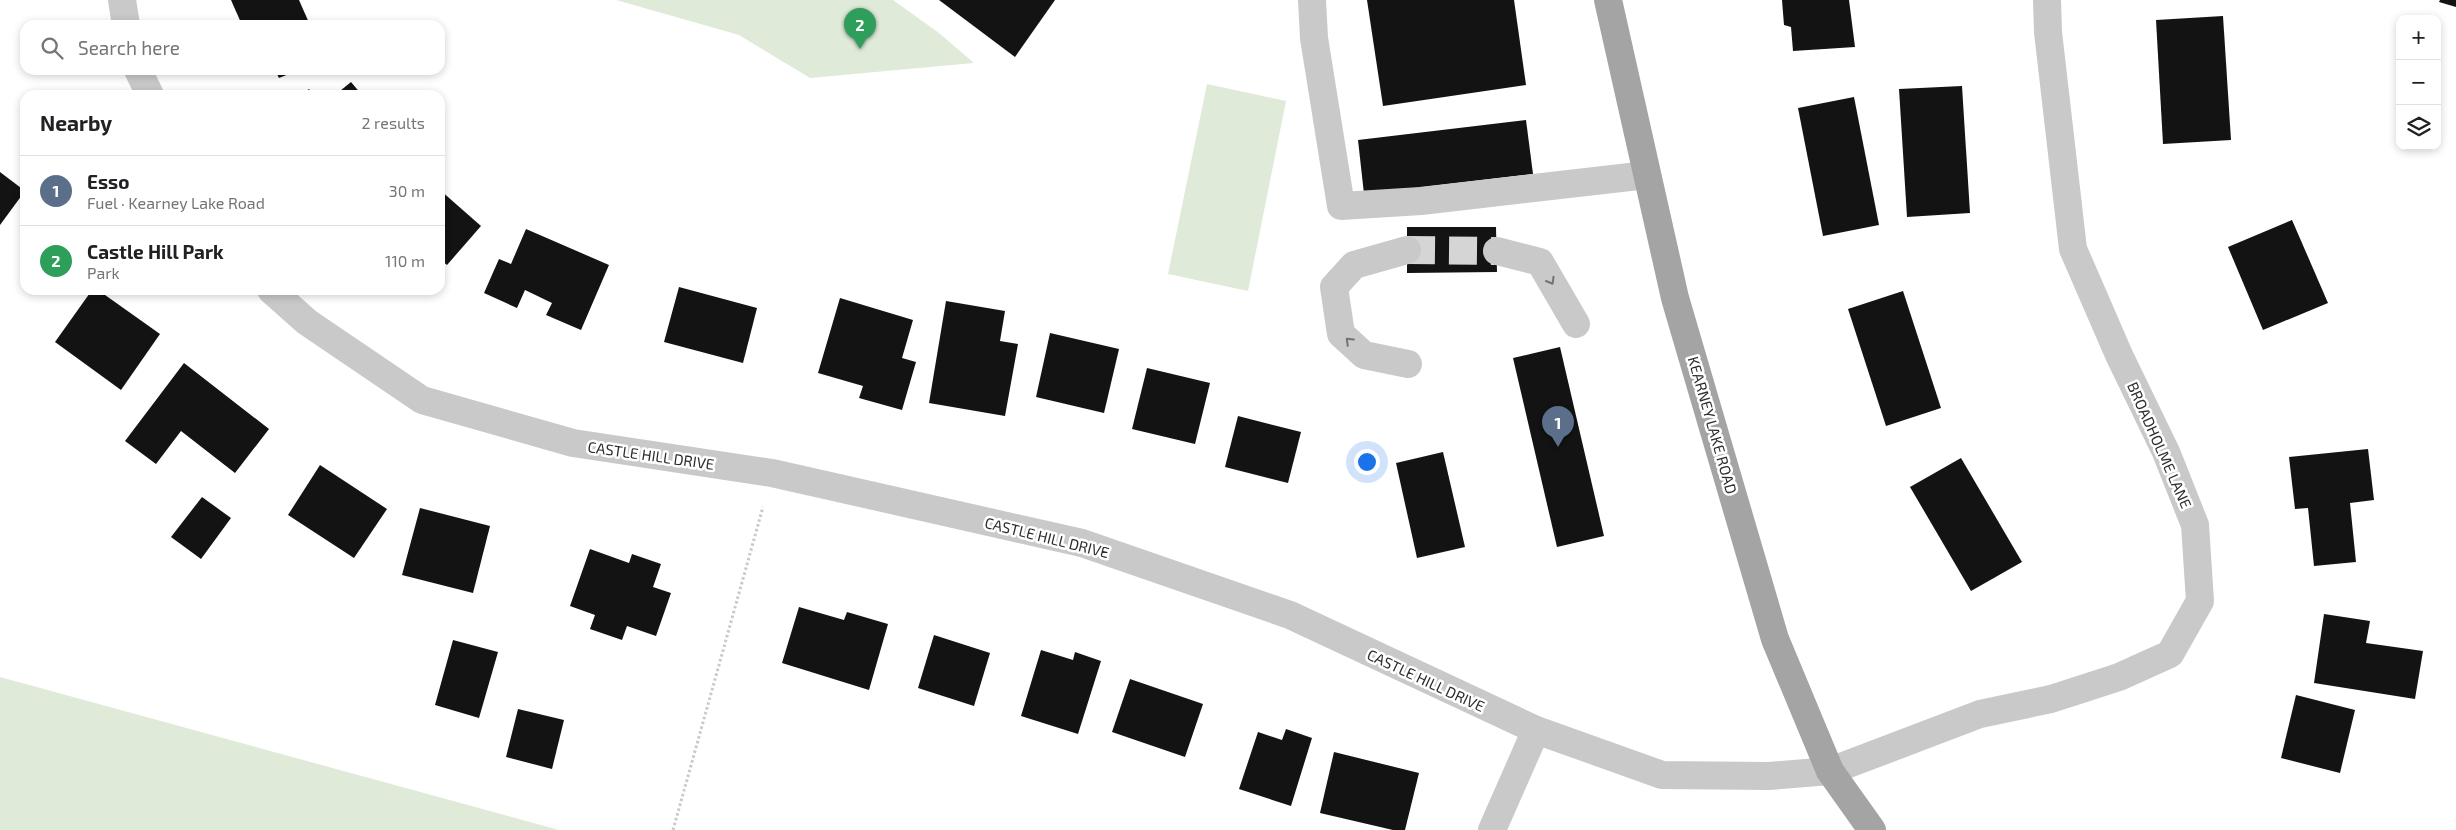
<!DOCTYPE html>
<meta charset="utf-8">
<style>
:root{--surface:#fff;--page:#f2f2f2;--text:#202124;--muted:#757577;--line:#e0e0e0;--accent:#ea580c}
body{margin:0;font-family:"Exo 2",sans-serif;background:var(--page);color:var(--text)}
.controls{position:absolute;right:15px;top:15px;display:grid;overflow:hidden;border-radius:10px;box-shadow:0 2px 8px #0003}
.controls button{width:45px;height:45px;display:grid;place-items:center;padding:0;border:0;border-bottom:1px solid var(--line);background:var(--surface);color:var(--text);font:25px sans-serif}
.you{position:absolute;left:1366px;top:461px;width:18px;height:18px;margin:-12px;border:4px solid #fff;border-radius:50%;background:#1a73e8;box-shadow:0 0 0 8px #1a73e833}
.badge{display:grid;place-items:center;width:32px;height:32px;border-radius:50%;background:var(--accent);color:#fff;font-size:16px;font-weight:700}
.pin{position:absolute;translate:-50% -41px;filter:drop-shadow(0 1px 2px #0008)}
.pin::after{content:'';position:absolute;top:26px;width:18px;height:15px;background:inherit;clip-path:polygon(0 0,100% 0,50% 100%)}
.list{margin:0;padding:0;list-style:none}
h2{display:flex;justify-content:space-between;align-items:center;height:65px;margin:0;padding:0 20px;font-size:21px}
h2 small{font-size:16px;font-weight:400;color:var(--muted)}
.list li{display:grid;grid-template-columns:32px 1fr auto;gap:15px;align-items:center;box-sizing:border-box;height:70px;padding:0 20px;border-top:1px solid var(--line)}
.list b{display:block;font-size:19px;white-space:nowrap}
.list p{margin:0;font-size:16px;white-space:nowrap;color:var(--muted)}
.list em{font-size:16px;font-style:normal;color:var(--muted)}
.icon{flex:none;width:28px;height:28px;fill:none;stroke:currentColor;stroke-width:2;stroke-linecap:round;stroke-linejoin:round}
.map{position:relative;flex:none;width:2456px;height:830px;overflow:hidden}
.search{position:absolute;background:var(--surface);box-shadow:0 2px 8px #0003;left:20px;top:20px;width:425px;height:55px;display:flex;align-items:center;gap:12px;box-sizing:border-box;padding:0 18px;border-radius:15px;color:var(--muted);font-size:19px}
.panel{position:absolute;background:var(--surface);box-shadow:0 2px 8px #0003;left:20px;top:90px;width:425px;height:205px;border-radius:15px}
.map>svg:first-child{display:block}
.green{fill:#dfebd8}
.building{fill:#131313}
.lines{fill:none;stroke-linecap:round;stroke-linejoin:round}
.minor-tunnel{stroke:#d5d5d5;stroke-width:28;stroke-dasharray:28 14;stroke-linecap:butt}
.path{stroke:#c9c9c9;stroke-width:3;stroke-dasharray:2.5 2.5;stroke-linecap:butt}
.minor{stroke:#c9c9c9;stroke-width:28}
.major{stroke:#a4a4a4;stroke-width:28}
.oneway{stroke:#737373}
.labels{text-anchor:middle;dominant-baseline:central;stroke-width:5;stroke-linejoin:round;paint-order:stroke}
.street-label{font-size:15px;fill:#2c2c2c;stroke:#fff}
</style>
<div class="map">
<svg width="2456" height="830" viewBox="0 0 2456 830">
<rect width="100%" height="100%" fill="#fff"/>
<g class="green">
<polygon points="616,0 893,0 939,33 974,63 810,78 739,35"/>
<polygon points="1207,84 1286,101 1248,291 1168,274"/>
<polygon points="0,677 559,830 0,830"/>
</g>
<g class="building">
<polygon points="231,0 299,0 310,25 242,25"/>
<polygon points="939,0 1055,0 1015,57"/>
<polygon points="1367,0 1514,0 1526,85 1383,106"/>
<polygon points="1782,0 1849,0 1855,47 1793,51 1791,27 1784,25"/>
<polygon points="2440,0 2456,0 2456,7 2439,2"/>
<polygon points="2223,16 2231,140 2163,144 2156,20"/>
<polygon points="275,70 299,70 279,78"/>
<polygon points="351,82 362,95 335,95"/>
<polygon points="1962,86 1970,213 1907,217 1899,89"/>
<polygon points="309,89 314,95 301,95"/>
<polygon points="1854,97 1879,225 1823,236 1798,108"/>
<polygon points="1526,120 1533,174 1364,194 1358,140"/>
<polygon points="0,172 25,191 0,225"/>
<polygon points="440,190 481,226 447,265 440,259"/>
<polygon points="2292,220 2328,303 2263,330 2228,247"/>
<polygon points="1407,227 1496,227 1497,272 1407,273"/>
<polygon points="526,229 609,265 581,330 546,315 552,303 525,290 517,308 484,293 499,259 511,264"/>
<polygon points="679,287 757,308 743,363 664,342"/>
<polygon points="92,290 98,290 160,334 121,390 55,342"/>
<polygon points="1903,291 1941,408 1886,426 1848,309"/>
<polygon points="840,298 913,320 902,358 916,362 902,410 859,398 863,386 818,373"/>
<polygon points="946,301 1005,311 1000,341 1018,344 1005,416 929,403"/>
<polygon points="1050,333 1119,349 1104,413 1036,397"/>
<polygon points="1560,347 1604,536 1557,547 1513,358"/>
<polygon points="184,363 269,429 235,473 181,431 156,464 125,441"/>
<polygon points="1147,368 1210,383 1195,444 1132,429"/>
<polygon points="1238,416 1301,432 1288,483 1225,467"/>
<polygon points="2368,449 2374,500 2350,503 2356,562 2314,566 2308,508 2295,509 2289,457"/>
<polygon points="1443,452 1465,547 1417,558 1396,463"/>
<polygon points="1961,458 2022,562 1971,591 1910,487"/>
<polygon points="320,465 387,509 354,558 288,515"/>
<polygon points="202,497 231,518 201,559 171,537"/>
<polygon points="420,508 490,526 473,593 402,575"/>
<polygon points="590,549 629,563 632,554 661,564 653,587 671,593 656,636 627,626 622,640 590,629 595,615 570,606"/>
<polygon points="799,607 844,620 847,612 888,624 869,690 782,663"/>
<polygon points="2324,614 2370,621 2366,643 2423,651 2415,699 2314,683"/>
<polygon points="934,635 990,653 974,706 918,688"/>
<polygon points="453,640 498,652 479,718 435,705"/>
<polygon points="1041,650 1073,660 1075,652 1101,661 1078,734 1021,716"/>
<polygon points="1130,679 1203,704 1185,757 1112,732"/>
<polygon points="2296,695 2355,710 2340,773 2281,758"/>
<polygon points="518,709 564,720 552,769 506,757"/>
<polygon points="1286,729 1312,738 1291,806 1239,789 1258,732 1282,740"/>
<polygon points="1334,752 1419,773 1405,830 1393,830 1320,813"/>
</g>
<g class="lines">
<polyline class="minor-tunnel" points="1407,250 1497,251"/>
<polyline class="path" points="673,830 763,507"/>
<g class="minor">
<polyline points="122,0 126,25"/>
<polyline points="1312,0 1314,38 1341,206 1421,201 1647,175"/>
<polyline points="138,70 150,95"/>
<polyline points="1407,250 1354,265 1334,287 1341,334 1364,355 1408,364"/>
<polyline points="1497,251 1540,262 1576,324"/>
<polyline points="271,290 307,322 422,400 573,443 772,473 1082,543 1290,615 1536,730 1662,775 1769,776 1830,771 1980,714 2051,699 2119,677 2170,654 2200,601 2195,525 2166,452 2119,355 2073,249 2048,32 2047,0"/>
<polyline points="1492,830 1536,730"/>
</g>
<polyline class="major" points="1608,0 1675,298 1775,639 1830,771 1872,830"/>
</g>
<defs><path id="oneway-chevron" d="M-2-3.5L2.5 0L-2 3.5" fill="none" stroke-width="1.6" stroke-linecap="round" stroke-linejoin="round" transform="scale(1.25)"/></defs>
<g class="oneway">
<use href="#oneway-chevron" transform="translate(1551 281) rotate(60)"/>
<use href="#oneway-chevron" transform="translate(1349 341) rotate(-136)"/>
</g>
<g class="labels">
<g class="street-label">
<text transform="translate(1713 425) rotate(74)">KEARNEY LAKE ROAD</text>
<text transform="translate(2160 445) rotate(66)">BROADHOLME LANE</text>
<text transform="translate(651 455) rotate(8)">CASTLE HILL DRIVE</text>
<text transform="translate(1047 537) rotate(14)">CASTLE HILL DRIVE</text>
<text transform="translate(1426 680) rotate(25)">CASTLE HILL DRIVE</text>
</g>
</g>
</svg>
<div class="controls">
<button>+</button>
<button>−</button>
<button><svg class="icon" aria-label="layers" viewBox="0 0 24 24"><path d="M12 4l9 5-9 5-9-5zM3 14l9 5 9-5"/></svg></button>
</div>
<div class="you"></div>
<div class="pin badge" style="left:1558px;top:447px;background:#5c6f8a">1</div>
<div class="pin badge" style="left:860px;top:49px;background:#2e9e5b">2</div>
<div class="search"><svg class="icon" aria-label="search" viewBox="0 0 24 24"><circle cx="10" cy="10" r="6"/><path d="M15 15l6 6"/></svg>Search here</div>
<section class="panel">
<h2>Nearby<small>2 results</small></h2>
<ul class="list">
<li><span class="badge" style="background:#5c6f8a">1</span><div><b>Esso</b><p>Fuel · Kearney Lake Road</p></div><em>30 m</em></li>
<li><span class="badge" style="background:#2e9e5b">2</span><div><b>Castle Hill Park</b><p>Park</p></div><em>110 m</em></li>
</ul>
</section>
</div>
